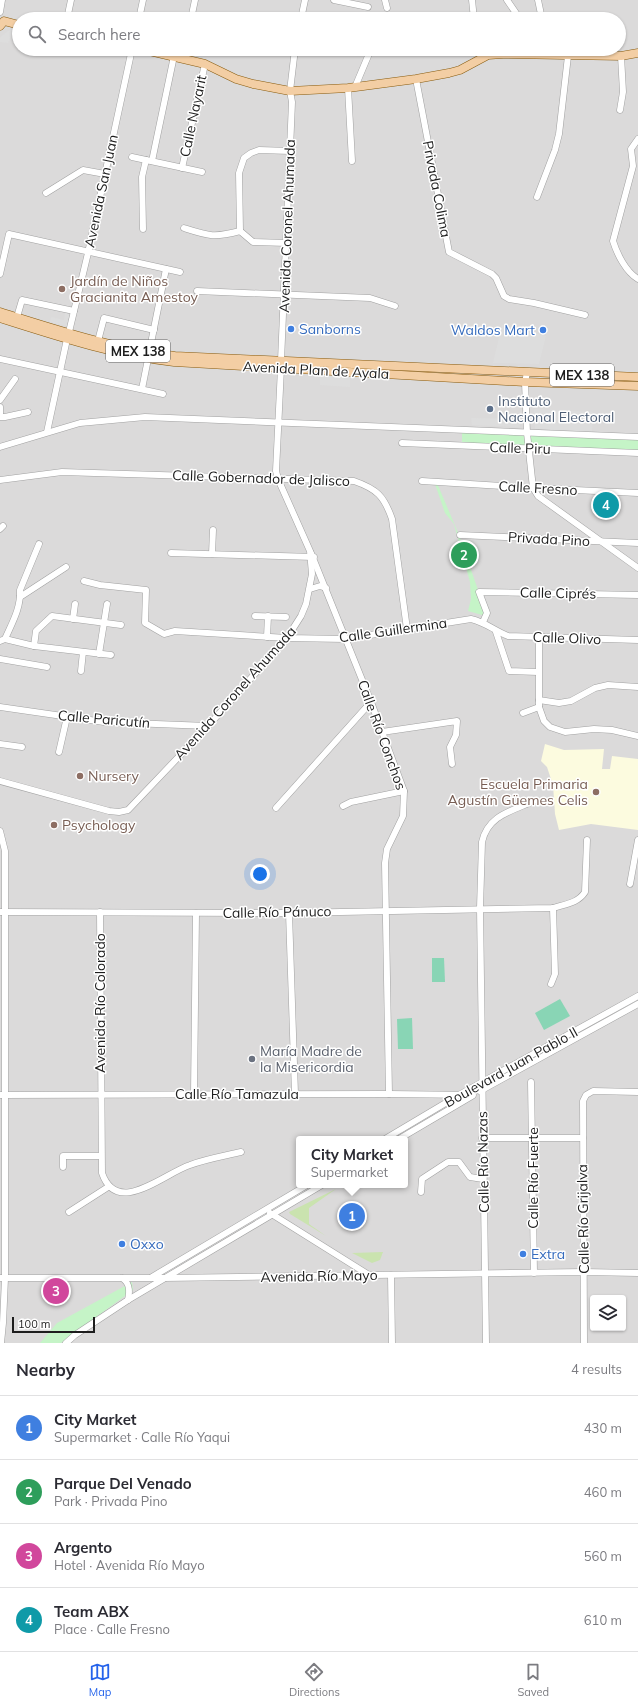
<!DOCTYPE html>
<meta charset="utf-8">
<style>
:root{--surface:#fff;--page:#f7f7f7;--text:#2b2b33;--muted:#7c7c81;--line:#e1e1e2;--accent:#2563eb}
body{margin:0;font-family:Mulish,sans-serif;background:var(--page);color:var(--text)}
.controls{position:absolute;right:12px;bottom:12px;display:grid;overflow:hidden;border-radius:4px;box-shadow:0 1px 3px #0004}
.controls button{width:36px;height:36px;display:grid;place-items:center;padding:0;border:0;border-bottom:1px solid var(--line);background:var(--surface);color:var(--text);font:20px sans-serif}
.scale{position:absolute;left:12px;bottom:10px;width:83px;box-sizing:border-box;padding-left:4px;border:2px solid #1d1d1d;border-top:0;font-size:11px;line-height:14px;white-space:nowrap;color:#1d1d1d;-webkit-text-stroke:3px #fff;paint-order:stroke}
.you{position:absolute;left:260px;top:874px;width:14px;height:14px;margin:-10px;border:3px solid #fff;border-radius:50%;background:#1a73e8;box-shadow:0 0 0 6px #1a73e833}
.badge{display:grid;place-items:center;width:26px;height:26px;border-radius:50%;background:var(--accent);color:#fff;font-size:13px;font-weight:700}
.pin{position:absolute;translate:-50% -50%;border:2px solid #fff;box-shadow:0 1px 4px #0006}
.popup{position:absolute;left:296px;top:1136px;width:112px;height:52px;box-sizing:border-box;display:grid;place-content:center;border-radius:4px;background:var(--surface);filter:drop-shadow(0 1px 3px #0005);font-size:13px;white-space:nowrap;color:var(--muted)}
.popup b{font-size:15px;color:var(--text)}
.popup::after{content:'';position:absolute;left:50%;top:100%;margin-left:-8px;border:8px solid transparent;border-top-color:var(--surface)}
.list{margin:0;padding:0;list-style:none}
h2{display:flex;justify-content:space-between;align-items:center;height:52px;margin:0;padding:0 16px;font-size:17px}
h2 small{font-size:13px;font-weight:400;color:var(--muted)}
.list li{display:grid;grid-template-columns:26px 1fr auto;gap:12px;align-items:center;box-sizing:border-box;height:64px;padding:0 16px;border-top:1px solid var(--line)}
.list b{display:block;font-size:15px;white-space:nowrap}
.list p{margin:0;font-size:13px;white-space:nowrap;color:var(--muted)}
.list em{font-size:13px;font-style:normal;color:var(--muted)}
.icon{flex:none;width:22px;height:22px;fill:none;stroke:currentColor;stroke-width:2;stroke-linecap:round;stroke-linejoin:round}
.map{position:relative;flex:none;width:638px;height:1343px;overflow:hidden}
.search{position:absolute;background:var(--surface);box-shadow:0 1px 3px #0004;left:12px;right:12px;top:12px;height:44px;display:flex;align-items:center;gap:10px;box-sizing:border-box;padding:0 14px;border-radius:22px;color:var(--muted);font-size:15px}
.sheet{height:308px;background:var(--surface)}
nav{display:flex;justify-content:space-around;align-items:center;box-sizing:border-box;height:56px;border-top:1px solid var(--line);background:var(--surface);font-size:11px;color:var(--muted)}
nav a{display:grid;justify-items:center;gap:2px}
nav .on{color:var(--accent)}
.map>svg:first-child{display:block}
.residential{fill:#dbdada;fill-rule:evenodd}
.education{fill:#fcfbdf}
.grass{fill:#cae3af}
.park{fill:#c5f4c7}
.pitch{fill:#89d5b5}
.parking{fill:#ddd}
.lines{fill:none;stroke-linecap:round;stroke-linejoin:round}
.minor-casing{stroke:#a1a1a1;stroke-width:7}
.major-casing{stroke:#885b0e;stroke-width:9}
.minor{stroke:#fff;stroke-width:6}
.major{stroke:#f3cea4;stroke-width:8}
.education-dot{fill:#8d6e63;stroke:#fff;stroke-width:1.5}
.shop-dot{fill:#3f7fe0;stroke:#fff;stroke-width:1.5}
.service-dot{fill:#5c6f8a;stroke:#fff;stroke-width:1.5}
.worship-dot{fill:#6b7280;stroke:#fff;stroke-width:1.5}
.labels{text-anchor:middle;dominant-baseline:central;stroke-width:3;stroke-linejoin:round;paint-order:stroke}
.shield{fill:#fff;stroke:#616161;stroke-width:1}
.shield-label{font-size:13px;font-weight:bold;fill:#1d1d1d}
.street-label{font-size:14px;fill:#1d1d1d;stroke:#fff}
.education-label{font-size:14px;fill:#785e54;stroke:#fff;text-anchor:start}
.shop-label{font-size:14px;fill:#366cbe;stroke:#fff;text-anchor:start}
.service-label{font-size:14px;fill:#4e5e75;stroke:#fff;text-anchor:start}
.worship-label{font-size:14px;fill:#5b616d;stroke:#fff;text-anchor:start}
</style>
<div class="map">
<svg width="638" height="1343" viewBox="0 0 638 1343">
<rect width="100%" height="100%" fill="#edeae4"/>
<path class="residential" d="M0,0H638V1343H0ZM19,19H619V49H19ZM299,1139H405V1185H299ZM593,1298H623V1328H593Z"/>
<polygon class="education" points="545,744 564,750 604,749 602,769 610,769 612,756 638,759 638,830 591,824 559,830 555,814 553,785 547,767 541,761"/>
<g class="grass">
<polygon points="336,1189 309,1208 309,1224 326,1236 290,1214 289,1212"/>
<polygon points="383,1252 380,1260 372,1263 352,1253"/>
</g>
<g class="park">
<polygon points="462,430 638,437 638,453 462,445"/>
<polygon points="437,483 459,535 486,613 482,615 468,611 471,599 470,582 454,524 445,513 435,484"/>
<polygon points="132,1282 133,1290 61,1343 40,1343 57,1323"/>
</g>
<g class="pitch">
<polygon points="432,958 444,958 445,982 432,982"/>
<polygon points="560,999 570,1016 544,1030 535,1013"/>
<polygon points="412,1018 413,1049 398,1049 397,1019"/>
</g>
<g class="parking">
<polygon points="14,29 8,43 0,42 0,38 3,35 8,31"/>
<polygon points="65,313 70,314 67,326 50,322 51,317 64,320"/>
<polygon points="502,325 546,336 539,364 493,363"/>
<polygon points="320,374 350,375 350,387 320,385"/>
<polygon points="534,409 593,412 592,432 535,429"/>
<polygon points="471,418 519,419 520,427 472,425"/>
</g>
<g class="lines">
<g class="minor-casing">
<g id="minor">
<polyline points="334,0 368,7"/>
<polyline points="385,0 387,8"/>
<polyline points="472,0 474,19"/>
<polyline points="507,0 520,19"/>
<polyline points="538,0 542,19"/>
<polyline points="0,12 2,0"/>
<polyline points="67,19 71,0"/>
<polyline points="139,19 143,0"/>
<polyline points="191,19 195,0"/>
<polyline points="301,19 305,0"/>
<polyline points="277,49 294,52"/>
<polyline points="183,58 185,49"/>
<polyline points="416,79 449,252 492,274 496,278 504,296 509,299 534,303 585,315"/>
<polyline points="355,87 371,49"/>
<polyline points="348,88 352,161"/>
<polyline points="620,110 623,92 621,56"/>
<path d="M638,139L631,149L633,166L613,241C617,254 626,272 638,279"/>
<polyline points="132,157 202,172"/>
<polyline points="152,161 174,56"/>
<polyline points="182,168 205,64"/>
<polyline points="46,193 83,170 105,174"/>
<polyline points="537,197 555,150 559,134 568,56"/>
<path d="M184,228C209,236 214,238 240,231"/>
<polyline points="143,229 142,177 146,160"/>
<polyline points="240,231 239,173 244,158 251,153 259,150 290,151"/>
<polyline points="240,231 253,242 287,243"/>
<polyline points="0,274 9,234 180,272"/>
<polyline points="197,291 370,298 395,306"/>
<polyline points="17,317 22,300 74,311"/>
<polyline points="69,332 88,253 132,49"/>
<polyline points="98,341 104,318 154,330"/>
<polyline points="149,353 166,269"/>
<polyline points="0,359 163,394"/>
<polyline points="281,361 292,102 290,91 295,49"/>
<polyline points="527,373 525,382 527,433 533,488 538,496 638,568"/>
<polyline points="142,389 148,359"/>
<polyline points="0,400 15,379"/>
<polyline points="0,407 0,415"/>
<polyline points="0,417 5,417 28,412"/>
<polyline points="47,432 67,339"/>
<polyline points="402,443 638,453"/>
<polyline points="0,447 80,423 145,417 638,437"/>
<path d="M0,480L62,472L354,481C377,489 384,496 392,519L407,629"/>
<polyline points="422,481 533,488 638,493"/>
<polyline points="0,529 3,526"/>
<polyline points="460,535 638,543"/>
<polyline points="171,553 314,557"/>
<polyline points="311,553 371,702 404,791 403,816 387,849 385,863 389,1094"/>
<polyline points="212,554 213,530"/>
<path d="M84,581L100,585L146,590L145,623L164,634L175,631L287,638L345,639L471,619C485,622 495,631 508,636L638,640"/>
<polyline points="310,589 320,586 326,588"/>
<polyline points="20,597 66,567"/>
<polyline points="255,616 286,617"/>
<polyline points="73,619 75,604"/>
<polyline points="483,622 487,613 479,592 638,595"/>
<polyline points="496,632 509,671 538,672"/>
<polyline points="267,637 268,616"/>
<polyline points="539,637 539,707 544,721 550,727 565,732 594,729 612,730 638,736"/>
<path d="M5,639C12,623 21,608 20,590L39,544"/>
<polyline points="0,641 5,639 34,646 111,655"/>
<polyline points="34,646 36,631 52,616 121,625"/>
<polyline points="99,654 107,604"/>
<polyline points="0,659 47,667"/>
<polyline points="81,671 83,652"/>
<polyline points="539,700 559,703 571,701 595,688 608,685 638,687"/>
<polyline points="0,707 104,722 208,726"/>
<polyline points="523,713 539,707"/>
<polyline points="382,732 457,721 456,735 450,747 452,764"/>
<polyline points="0,744 22,747"/>
<polyline points="59,752 67,717"/>
<polyline points="0,781 109,811 119,812 128,810 208,726 287,638 301,616 306,604 312,574 310,551 278,479 276,471 281,368"/>
<polyline points="343,806 351,802 404,791"/>
<polyline points="276,808 371,702"/>
<polyline points="0,831 5,851 5,1278 3,1323 1,1343"/>
<polyline points="630,884 638,840"/>
<path d="M0,912L289,913L553,908C566,904 578,903 585,892L587,840"/>
<path d="M100,912L102,1173C117,1217 163,1174 190,1165C206,1159 224,1156 241,1152"/>
<polyline points="289,913 295,1094"/>
<polyline points="551,984 555,974 553,908"/>
<polyline points="531,1082 534,1273"/>
<polyline points="480,1091 638,1004"/>
<polyline points="194,1094 196,913"/>
<polyline points="0,1095 389,1094 473,1095"/>
<polyline points="482,1138 583,1138"/>
<polyline points="385,1139 459,1095 638,996"/>
<polyline points="399,1139 472,1096"/>
<polyline points="63,1167 63,1156 101,1156"/>
<polyline points="421,1192 422,1179 448,1162 459,1162 470,1177 483,1179"/>
<polyline points="69,1212 108,1187"/>
<polyline points="270,1213 369,1275"/>
<polyline points="391,1275 392,1343"/>
<polyline points="152,1277 307,1185"/>
<polyline points="0,1278 164,1278 584,1272 638,1273"/>
<path d="M122,1278C130,1283 130,1291 128,1300"/>
<polyline points="66,1343 75,1335 128,1300 322,1185"/>
<path d="M486,1343L480,908L482,842C488,815 512,811 534,801"/>
<polyline points="584,1343 583,1101 586,1095 593,1091 638,1092"/>
</g>
</g>
<g class="major-casing">
<g id="major">
<polyline points="0,26 4,21 19,25"/>
<polyline points="141,49 205,64 236,79 253,84 290,91 348,88 416,79 449,73 460,70 488,55 503,54 621,56 638,53"/>
<path d="M0,312C57,330 115,349 175,356L638,377"/>
<path d="M0,318C57,336 114,355 174,362L525,382L638,386"/>
</g>
</g>
<use href="#minor" class="minor"/>
<use href="#major" class="major"/>
</g>
<g class="education-dot">
<circle cx="62" cy="289" r="4"/>
<circle cx="80" cy="776" r="4"/>
<circle cx="596" cy="792" r="4"/>
<circle cx="54" cy="825" r="4"/>
</g>
<g class="shop-dot">
<circle cx="291" cy="329" r="4"/>
<circle cx="543" cy="330" r="4"/>
<circle cx="122" cy="1244" r="4"/>
<circle cx="523" cy="1254" r="4"/>
</g>
<circle class="service-dot" cx="490" cy="409" r="4"/>
<circle class="worship-dot" cx="252" cy="1059" r="4"/>
<g class="labels">
<g class="shield">
<rect x="106" y="340" width="64" height="22" rx="3"/>
<rect x="550" y="364" width="64" height="22" rx="3"/>
</g>
<g class="shield-label">
<text x="138" y="351">MEX 138</text>
<text x="582" y="375">MEX 138</text>
</g>
<g class="street-label">
<text transform="translate(193 116) rotate(-78)">Calle Nayarit</text>
<text transform="translate(437 189) rotate(79)">Privada Colima</text>
<text transform="translate(101 191) rotate(-78)">Avenida San Juan</text>
<text transform="translate(287 226) rotate(-88)">Avenida Coronel Ahumada</text>
<text transform="translate(316 370) rotate(3)">Avenida Plan de Ayala</text>
<text transform="translate(520 448) rotate(2)">Calle Piru</text>
<text transform="translate(261 478) rotate(2)">Calle Gobernador de Jalisco</text>
<text transform="translate(538 488) rotate(3)">Calle Fresno</text>
<text transform="translate(549 539) rotate(3)">Privada Pino</text>
<text transform="translate(558 593) rotate(1)">Calle Ciprés</text>
<text transform="translate(393 630) rotate(-8)">Calle Guillermina</text>
<text transform="translate(567 638) rotate(2)">Calle Olivo</text>
<text transform="translate(235 693) rotate(-48)">Avenida Coronel Ahumada</text>
<text transform="translate(104 719) rotate(5)">Calle Paricutín</text>
<text transform="translate(382 735) rotate(70)">Calle Río Conchos</text>
<text transform="translate(277 912) rotate(-1)">Calle Río Pánuco</text>
<text transform="translate(100 1003) rotate(-90)">Avenida Río Colorado</text>
<text transform="translate(511 1067) rotate(-29)">Boulevard Juan Pablo II</text>
<text x="237" y="1094">Calle Río Tamazula</text>
<text transform="translate(483 1162) rotate(-91)">Calle Río Nazas</text>
<text transform="translate(533 1178) rotate(-90)">Calle Río Fuerte</text>
<text transform="translate(583 1219) rotate(-91)">Calle Río Grijalva</text>
<text transform="translate(319 1276) rotate(-1)">Avenida Río Mayo</text>
</g>
<g class="education-label">
<text x="70" y="281">Jardín de Niños<tspan x="70" dy="16">Gracianita Amestoy</tspan></text>
<text x="88" y="776">Nursery</text>
<text x="588" y="784" text-anchor="end">Escuela Primaria<tspan x="588" dy="16">Agustín Güemes Celis</tspan></text>
<text x="62" y="825">Psychology</text>
</g>
<g class="shop-label">
<text x="299" y="329">Sanborns</text>
<text x="535" y="330" text-anchor="end">Waldos Mart</text>
<text x="130" y="1244">Oxxo</text>
<text x="531" y="1254">Extra</text>
</g>
<g class="service-label">
<text x="498" y="401">Instituto<tspan x="498" dy="16">Nacional Electoral</tspan></text>
</g>
<g class="worship-label">
<text x="260" y="1051">María Madre de<tspan x="260" dy="16">la Misericordia</tspan></text>
</g>
</g>
</svg>
<div class="controls">
<button><svg class="icon" aria-label="layers" viewBox="0 0 24 24"><path d="M12 4l9 5-9 5-9-5zM3 14l9 5 9-5"/></svg></button>
</div>
<div class="scale">100 m</div>
<div class="you"></div>
<div class="pin badge" style="left:352px;top:1216px;background:#3f7fe0">1</div>
<div class="popup"><b>City Market</b>Supermarket</div>
<div class="pin badge" style="left:464px;top:555px;background:#2e9e5b">2</div>
<div class="pin badge" style="left:56px;top:1291px;background:#d1479c">3</div>
<div class="pin badge" style="left:606px;top:505px;background:#0f9aa8">4</div>
<div class="search"><svg class="icon" aria-label="search" viewBox="0 0 24 24"><circle cx="10" cy="10" r="6"/><path d="M15 15l6 6"/></svg>Search here</div>
</div>
<section class="sheet">
<h2>Nearby<small>4 results</small></h2>
<ul class="list">
<li><span class="badge" style="background:#3f7fe0">1</span><div><b>City Market</b><p>Supermarket · Calle Río Yaqui</p></div><em>430 m</em></li>
<li><span class="badge" style="background:#2e9e5b">2</span><div><b>Parque Del Venado</b><p>Park · Privada Pino</p></div><em>460 m</em></li>
<li><span class="badge" style="background:#d1479c">3</span><div><b>Argento</b><p>Hotel · Avenida Río Mayo</p></div><em>560 m</em></li>
<li><span class="badge" style="background:#0f9aa8">4</span><div><b>Team ABX</b><p>Place · Calle Fresno</p></div><em>610 m</em></li>
</ul>
</section>
<nav>
<a class="on"><svg class="icon" aria-label="map" viewBox="0 0 24 24"><path d="M3 6l6-2 6 2 6-2v14l-6 2-6-2-6 2zM9 4v14M15 6v14"/></svg>Map</a>
<a><svg class="icon" aria-label="directions" viewBox="0 0 24 24"><path d="M12 3l9 9-9 9-9-9zM9 14v-3h6M13 9l2 2-2 2"/></svg>Directions</a>
<a><svg class="icon" aria-label="saved" viewBox="0 0 24 24"><path d="M7 4h10v16l-5-4-5 4z"/></svg>Saved</a>
</nav>
